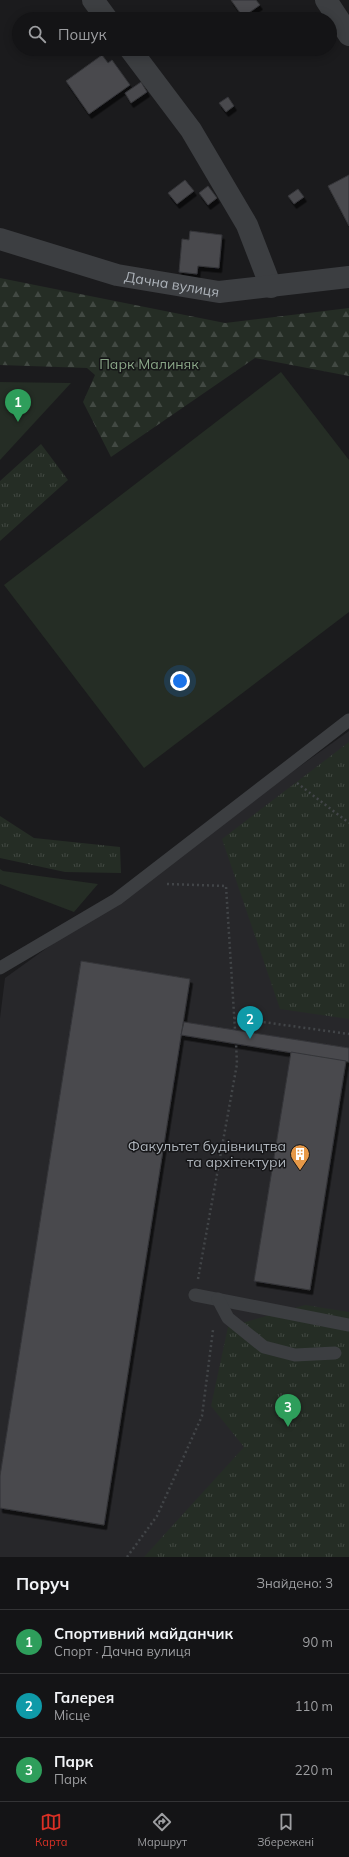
<!DOCTYPE html>
<html lang="uk">
<meta charset="utf-8">
<style>
:root{--surface:#141416;--page:#1d1d1f;--text:#f1f3f6;--muted:#9d9ea1;--line:#333335;--accent:#d93025}
body{margin:0;font-family:Mulish,sans-serif;background:var(--page);color:var(--text)}
.you{position:absolute;left:180px;top:681px;width:14px;height:14px;margin:-10px;border:3px solid #fff;border-radius:50%;background:#1a73e8;box-shadow:0 0 0 6px #1a73e833}
.badge{display:grid;place-items:center;width:26px;height:26px;border-radius:50%;background:var(--accent);color:#fff;font-size:13px;font-weight:700}
.pin{position:absolute;translate:-50% -33px;filter:drop-shadow(0 1px 2px #0008)}
.pin::after{content:'';position:absolute;top:21px;width:14px;height:12px;background:inherit;clip-path:polygon(0 0,100% 0,50% 100%)}
.list{margin:0;padding:0;list-style:none}
h2{display:flex;justify-content:space-between;align-items:center;height:52px;margin:0;padding:0 16px;font-size:17px}
h2 small{font-size:13px;font-weight:400;color:var(--muted)}
.list li{display:grid;grid-template-columns:26px 1fr auto;gap:12px;align-items:center;box-sizing:border-box;height:64px;padding:0 16px;border-top:1px solid var(--line)}
.list b{display:block;font-size:15px;white-space:nowrap}
.list p{margin:0;font-size:13px;white-space:nowrap;color:var(--muted)}
.list em{font-size:13px;font-style:normal;color:var(--muted)}
.icon{flex:none;width:22px;height:22px;fill:none;stroke:currentColor;stroke-width:2;stroke-linecap:round;stroke-linejoin:round}
.map{position:relative;flex:none;width:349px;height:1557px;overflow:hidden}
.search{position:absolute;background:var(--surface);box-shadow:0 2px 10px #0003;left:12px;right:12px;top:12px;height:44px;display:flex;align-items:center;gap:10px;box-sizing:border-box;padding:0 14px;border-radius:22px;color:var(--muted);font-size:15px}
.sheet{height:244px;background:var(--surface)}
nav{display:flex;justify-content:space-around;align-items:center;box-sizing:border-box;height:56px;border-top:1px solid var(--line);background:var(--surface);font-size:11px;color:var(--muted)}
nav a{display:grid;justify-items:center;gap:2px}
nav .on{color:var(--accent)}
.map>svg:first-child{display:block}
.built{fill:#27272a}
.grass{fill:url(#grass-tufts)}
.forest{fill:url(#forest-firs)}
.pitch{fill:#252d25}
.building{fill:#48494d;stroke:#353539;filter:url(#shadow)}
.lines{fill:none;stroke-linecap:round;stroke-linejoin:round}
.path{stroke:#424548;stroke-width:2.5;stroke-dasharray:2 3;stroke-linecap:butt}
.lane{stroke:#3c3e41;stroke-width:13}
.street{stroke:#3c3e41;stroke-width:22}
.labels{text-anchor:middle;dominant-baseline:central;stroke-width:3;stroke-linejoin:round;paint-order:stroke}
.street-label{font-size:14px;fill:#aeb4bb;stroke:#161618}
.park-label{font-size:14px;fill:#89a587;stroke:#161618}
.poi-label{font-size:14px;fill:#aeb4bb;stroke:#161618;text-anchor:end}
</style>
<div class="map">
<svg width="349" height="1557" viewBox="0 0 349 1557">
<defs>
<pattern id="grass-tufts" width="24" height="20" patternUnits="userSpaceOnUse"><rect width="24" height="20" fill="#252d25"/><path d="M3 7l-1-3M5 7V3M7 7l1-3M15 17l-1-3M17 17v-4M19 17l1-3" fill="none" stroke="#424943"/></pattern>
<pattern id="forest-firs" width="22" height="20" patternUnits="userSpaceOnUse"><rect width="22" height="20" fill="#252d25"/><path d="M5 1l3.5 6h-7zM16 11l3.5 6h-7z" fill="#424943"/></pattern>
<filter id="shadow"><feDropShadow dx="2.5" dy="4.5" stdDeviation="0" flood-color="#0009"/></filter>
</defs>
<rect width="100%" height="100%" fill="#1b1b1d"/>
<polygon class="built" points="349,731 349,1557 0,1557 0,1018 5,978"/>
<g class="grass">
<polygon points="41,444 68,480 0,541 0,481"/>
<polygon points="349,742 349,1019 280,1009 222,839"/>
<polygon points="0,816 34,838 120,847 121,873 65,872 0,858"/>
<polygon points="305,1305 349,1312 349,1557 144,1557 244,1447 211,1406 228,1327"/>
</g>
<polygon class="forest" points="0,278 225,323 349,308 349,376 255,358 111,457 83,402 95,375 87,368 0,365"/>
<g class="pitch">
<polygon points="281,372 349,460 349,612 144,768 4,585"/>
<polygon points="0,382 71,383 0,460"/>
<polygon points="0,869 3,871 98,884 74,912 0,884"/>
</g>
<g class="building">
<polygon points="231,0 256,0 260,5 243,17"/>
<polygon points="102,55 108,63 112,60 130,85 89,114 66,81"/>
<polygon points="141,82 147,92 131,103 125,93"/>
<polygon points="228,97 234,106 226,112 219,103"/>
<polygon points="349,175 349,226 328,186"/>
<polygon points="185,180 194,191 177,204 168,193"/>
<polygon points="208,186 217,198 208,205 199,193"/>
<polygon points="298,189 304,197 294,204 288,196"/>
<polygon points="190,231 222,235 219,268 198,266 197,274 179,272 182,239 189,240"/>
<polygon points="81,961 190,979 104,1525 0,1508 0,1476"/>
<polygon points="184,1022 349,1048 349,1062 181,1035"/>
<polygon points="291,1052 346,1061 310,1290 254,1281"/>
</g>
<g class="lines">
<g class="path">
<polyline points="297,783 349,823"/>
<polyline points="167,884 226,886 235,1030"/>
<polyline points="234,1018 349,1034"/>
<polyline points="198,1279 237,1064 236,1043"/>
<polyline points="127,1557 157,1516 202,1416 213,1330"/>
</g>
<g class="lane">
<polyline points="0,968 117,899 349,720"/>
<polyline points="195,1295 349,1325"/>
<polyline points="218,1299 228,1318 264,1347 295,1355 335,1353"/>
</g>
<g class="street">
<polyline points="93,0 107,19"/>
<polyline points="326,0 349,35"/>
<polyline points="130,49 191,130 247,225 271,287"/>
<path id="s1" d="M0,239L117,275L219,292L349,277"/>
</g>
</g>
<defs>
<g id="building-pin" transform="scale(1)"><path d="M0 17L-7.5 6A9.5 9.5 0 1 1 7.5 6Z" fill="#e79948" stroke="#161618"/><path d="M-4-6H4V6H1V3H-1V6H-4ZM-2.5-4.3h1.7v1.8h-1.7ZM.8-4.3h1.7v1.8H.8ZM-2.5-1h1.7V.8h-1.7ZM.8-1h1.7V.8H.8Z" fill="#fff"/></g>
</defs>
<g fill-rule="evenodd">
<use href="#building-pin" x="300" y="1154"/>
</g>
<g class="labels">
<g class="street-label">
<text stroke="none"><textPath href="#s1" startOffset="178">Дачна вулиця</textPath></text>
</g>
<g class="park-label">
<text x="149" y="364">Парк Малиняк</text>
</g>
<g class="poi-label">
<text x="286" y="1146">Факультет будівництва<tspan x="286" dy="16">та архітектури</tspan></text>
</g>
</g>
</svg>
<div class="you"></div>
<div class="pin badge" style="left:18px;top:422px;background:#2e9e5b">1</div>
<div class="pin badge" style="left:250px;top:1039px;background:#0f9aa8">2</div>
<div class="pin badge" style="left:288px;top:1427px;background:#2e9e5b">3</div>
<div class="search"><svg class="icon" aria-label="search" viewBox="0 0 24 24"><circle cx="10" cy="10" r="6"/><path d="M15 15l6 6"/></svg>Пошук</div>
</div>
<section class="sheet">
<h2>Поруч<small>Знайдено: 3</small></h2>
<ul class="list">
<li><span class="badge" style="background:#2e9e5b">1</span><div><b>Спортивний майданчик</b><p>Спорт · Дачна вулиця</p></div><em>90 m</em></li>
<li><span class="badge" style="background:#0f9aa8">2</span><div><b>Галерея</b><p>Місце</p></div><em>110 m</em></li>
<li><span class="badge" style="background:#2e9e5b">3</span><div><b>Парк</b><p>Парк</p></div><em>220 m</em></li>
</ul>
</section>
<nav>
<a class="on"><svg class="icon" aria-label="map" viewBox="0 0 24 24"><path d="M3 6l6-2 6 2 6-2v14l-6 2-6-2-6 2zM9 4v14M15 6v14"/></svg>Карта</a>
<a><svg class="icon" aria-label="directions" viewBox="0 0 24 24"><path d="M12 3l9 9-9 9-9-9zM9 14v-3h6M13 9l2 2-2 2"/></svg>Маршрут</a>
<a><svg class="icon" aria-label="saved" viewBox="0 0 24 24"><path d="M7 4h10v16l-5-4-5 4z"/></svg>Збережені</a>
</nav>
